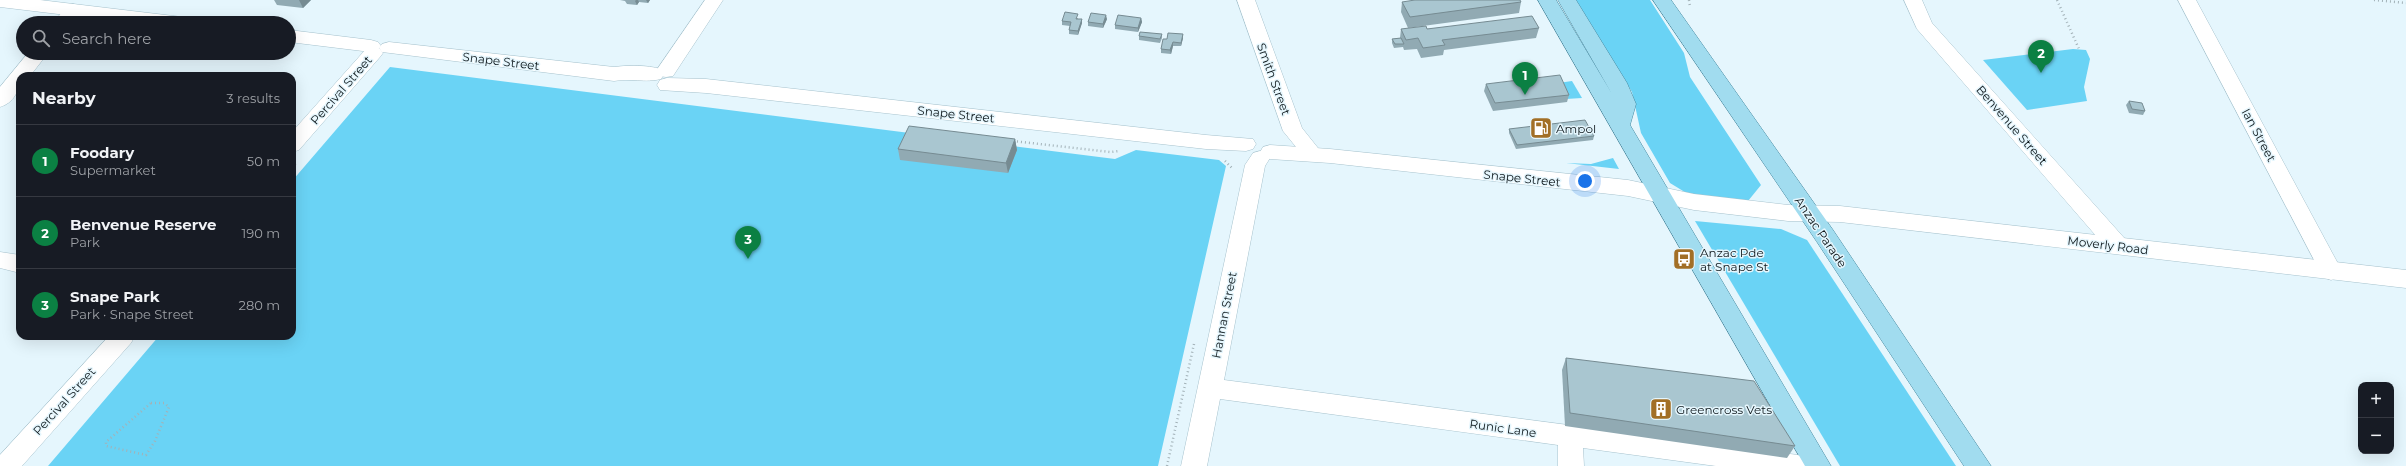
<!DOCTYPE html>
<meta charset="utf-8">
<style>
:root{--surface:#171b24;--page:#20242c;--text:#f1f3f6;--muted:#9ea1a6;--line:#363941;--accent:#0b8043}
body{margin:0;font-family:Montserrat,sans-serif;background:var(--page);color:var(--text)}
.controls{position:absolute;right:12px;bottom:12px;display:grid;overflow:hidden;border-radius:8px;box-shadow:0 4px 16px #0002}
.controls button{width:36px;height:36px;display:grid;place-items:center;padding:0;border:0;border-bottom:1px solid var(--line);background:var(--surface);color:var(--text);font:20px sans-serif}
.you{position:absolute;left:1585px;top:181px;width:14px;height:14px;margin:-10px;border:3px solid #fff;border-radius:50%;background:#1a73e8;box-shadow:0 0 0 6px #1a73e833}
.badge{display:grid;place-items:center;width:26px;height:26px;border-radius:50%;background:var(--accent);color:#fff;font-size:13px;font-weight:700}
.pin{position:absolute;translate:-50% -33px;filter:drop-shadow(0 1px 2px #0008)}
.pin::after{content:'';position:absolute;top:21px;width:14px;height:12px;background:inherit;clip-path:polygon(0 0,100% 0,50% 100%)}
.list{margin:0;padding:0;list-style:none}
h2{display:flex;justify-content:space-between;align-items:center;height:52px;margin:0;padding:0 16px;font-size:17px}
h2 small{font-size:13px;font-weight:400;color:var(--muted)}
.list li{display:grid;grid-template-columns:26px 1fr auto;gap:12px;align-items:center;box-sizing:border-box;height:72px;padding:0 16px;border-top:1px solid var(--line)}
.list b{display:block;font-size:15px;white-space:nowrap}
.list p{margin:0;font-size:13px;white-space:nowrap;color:var(--muted)}
.list em{font-size:13px;font-style:normal;color:var(--muted)}
.icon{flex:none;width:22px;height:22px;fill:none;stroke:currentColor;stroke-width:2;stroke-linecap:round;stroke-linejoin:round}
.map{position:relative;flex:none;width:2406px;height:466px;overflow:hidden}
.search{position:absolute;background:var(--surface);box-shadow:0 4px 16px #0002;left:16px;top:16px;width:280px;height:44px;display:flex;align-items:center;gap:10px;box-sizing:border-box;padding:0 14px;border-radius:22px;color:var(--muted);font-size:15px}
.panel{position:absolute;background:var(--surface);box-shadow:0 4px 16px #0002;left:16px;top:72px;width:280px;height:268px;border-radius:12px}
.map>svg:first-child{display:block}
.green{fill:#6ad3f5}
.lines{fill:none;stroke-linecap:round;stroke-linejoin:round}
.street-casing{stroke:#a6c2cd;stroke-width:1}
.secondary-casing{stroke:#a6c2cd;stroke-width:1}
.primary-casing{stroke:#45889f;stroke-width:1}
.path{stroke:#a3b2b8;stroke-width:2.5;stroke-dasharray:1 3;stroke-linecap:butt}
.street{fill:#fff;fill-rule:evenodd}
.secondary{fill:#fff;fill-rule:evenodd}
.primary{fill:#a1dcef;fill-rule:evenodd}
.wall{fill:#91aab3}
.shaded-wall{fill:#768b92}
.building{fill:#a9c6d0;stroke:#768b92}
.labels{text-anchor:middle;dominant-baseline:central;stroke-width:3;stroke-linejoin:round;paint-order:stroke}
.street-label{font-size:12px;fill:#0e181c;stroke:#e5f6fd}
.poi-label{font-size:12px;fill:#0e181c;stroke:#e5f6fd;text-anchor:start}
</style>
<div class="map">
<svg width="2406" height="466" viewBox="0 0 2406 466">
<rect width="100%" height="100%" fill="#e5f6fd"/>
<g class="green">
<polygon points="1576,0 1650,0 1684,53 1690,77 1761,185 1748,201 1688,194 1670,183 1641,133 1632,92"/>
<polygon points="2073,49 2086,50 2090,59 2084,87 2087,101 2027,110 1983,60"/>
<polygon points="390,67 1115,159 1136,150 1219,160 1226,166 1158,466 48,466 159,336 292,336 292,181"/>
<polygon points="1572,81 1582,98 1566,99 1558,83"/>
<polygon points="1613,158 1619,169 1566,163 1591,164"/>
<polygon points="1695,221 1781,229 1807,240 1956,466 1840,466"/>
</g>
<g class="lines">
<g class="street-casing">
<g id="street">
<polygon points="705,0 723,0 673,76 666,77 659,76 656,71"/>
<polygon points="1237,0 1255,0 1302,128 1322,153 1319,158 1312,160 1305,158 1283,131"/>
<polygon points="1904,0 1922,0 1932,23 2126,240 2129,246 2126,252 2118,254 2110,252 1917,29"/>
<polygon points="2178,0 2196,0 2342,271 2339,277 2331,280 2323,277"/>
<polygon points="73,4 80,6 82,10 73,23 54,23 66,6"/>
<polygon points="373,47 380,49 383,53 380,57 299,150 292,152 292,132 366,49"/>
<path d="M28,53H48L30,76H20C20,90 14,103 0,107V87Z"/>
<polygon points="1260,151 1267,153 1270,158 1265,166 1224,380 1798,455 1807,458 1811,466 1716,466 1583,448 1584,466 1558,466 1558,445 1220,399 1207,466 1181,466 1245,165 1253,153"/>
<polygon points="0,252 20,255 20,273 0,268"/>
<polygon points="109,336 135,336 131,343 22,466 0,466 0,455"/>
</g>
</g>
<g class="secondary-casing">
<g id="secondary">
<polygon points="0,0 40,0 182,17 189,19 191,23 133,23 0,7"/>
<polygon points="289,30 371,40 378,42 381,46 378,50 371,52 289,42"/>
<path d="M389,42L614,67C630,65 646,65 661,69L664,74L661,79C646,83 630,78 614,81L382,52L379,48L382,44Z"/>
<polygon points="667,78 706,79 1206,135 1253,139 1256,144 1253,149 1246,151 1206,149 706,93 660,90 657,85 660,80"/>
<polygon points="1270,145 1330,149 1628,180 1694,194 1788,205 1840,206 2406,270 2406,288 1840,222 1788,221 1694,210 1628,196 1330,163 1270,159 1263,157 1260,152 1263,147"/>
</g>
</g>
<g class="primary-casing">
<g id="primary">
<polygon points="1538,0 1556,0 1612,94 1558,0 1576,0 1627,83 1636,104 1630,125 1831,466 1805,466"/>
<polygon points="1653,0 1671,0 1833,230 1991,466 1964,466 1817,242"/>
</g>
</g>
<g class="path">
<polyline points="1689,0 1690,7"/>
<polyline points="2057,0 2079,49"/>
<polyline points="2374,0 2406,3"/>
<polyline points="1013,141 1110,152 1120,151"/>
<polyline points="1225,161 1233,169"/>
<polyline points="292,167 297,162"/>
<polygon points="151,403 164,403 169,407 155,441 146,455 106,446 106,442"/>
<polyline points="1167,466 1194,344"/>
</g>
<use href="#street" class="street"/>
<use href="#secondary" class="secondary"/>
<use href="#primary" class="primary"/>
</g>
<g class="wall">
<polygon points="274,0 311,0 303,8 277,5"/>
<polygon points="620,0 650,0 648,3 639,2 637,5 627,4 625,1"/>
<polygon points="1402,2 1521,2 1519,13 1408,28 1401,12"/>
<polygon points="1078,18 1078,19 1082,19 1082,23 1078,35 1069,34 1069,30 1070,26 1062,25 1062,21"/>
<polygon points="1141,18 1142,22 1138,32 1115,29 1115,25"/>
<polygon points="1107,19 1103,28 1088,26 1088,22"/>
<polygon points="1539,28 1536,38 1444,50 1443,55 1421,58 1417,49 1404,50 1403,47 1394,48 1392,43 1392,39 1400,38 1401,29"/>
<polygon points="1162,34 1162,38 1160,43 1139,40 1139,36"/>
<polygon points="1183,34 1183,38 1181,46 1173,46 1171,54 1161,53 1161,49 1167,39"/>
<polygon points="1486,84 1569,95 1567,102 1493,111 1484,91"/>
<polygon points="2129,101 2145,111 2143,115 2129,113 2126,105"/>
<polygon points="1509,129 1594,136 1593,140 1516,149 1509,133"/>
<polygon points="1015,139 1017,150 1008,173 900,160 898,149"/>
<polygon points="1566,358 1795,446 1787,458 1565,426 1562,370"/>
</g>
<g class="shaded-wall">
<polygon points="299,0 311,0 303,8"/>
<polygon points="636,0 638,0 639,2 637,5 635,1"/>
<polygon points="646,0 650,0 648,3"/>
<polygon points="1106,15 1107,19 1103,28 1103,24"/>
<polygon points="1141,18 1142,22 1138,32 1138,28"/>
<polygon points="1082,19 1082,23 1078,35 1078,31"/>
<polygon points="1183,34 1183,38 1181,46 1181,43"/>
<polygon points="1173,42 1173,46 1171,54 1170,50"/>
<polygon points="1015,139 1017,150 1008,173 1006,163"/>
</g>
<g class="building">
<polygon points="1415,0 1520,0 1521,2 1410,17 1402,2"/>
<polygon points="1065,12 1078,14 1076,19 1082,19 1078,31 1069,30 1071,22 1062,21"/>
<polygon points="1091,13 1106,15 1103,24 1088,22"/>
<polygon points="1118,15 1141,18 1138,28 1115,25"/>
<polygon points="1532,16 1539,28 1442,40 1445,45 1423,48 1418,38 1406,40 1401,29 1426,26 1427,29"/>
<polygon points="1140,32 1162,34 1160,39 1139,36"/>
<polygon points="1168,33 1183,34 1181,43 1173,42 1170,50 1161,49 1163,39 1167,39"/>
<polygon points="1401,38 1404,44 1395,44 1392,39"/>
<polygon points="1560,75 1569,95 1495,103 1486,84"/>
<polygon points="2129,101 2142,103 2145,111 2132,109"/>
<polygon points="1585,120 1594,136 1517,145 1509,129"/>
<polygon points="909,126 1015,139 1006,163 898,149"/>
<polygon points="1566,358 1754,381 1795,446 1570,413"/>
</g>
<defs>
<g id="fuel-square" transform="scale(1.15)"><rect x="-9" y="-9" width="18" height="18" rx="4" fill="#a26f26" stroke="#e5f6fd"/><path d="M-5.5-6h7V0h2V4h1.3V-2.5L3-4.5l.8-.8L6-3V5H2.5V1h-1V6h-7ZM-4.2-4.7v3.2H.2V-4.7Z" fill="#fff"/></g>
<g id="bus-square" transform="scale(1.15)"><rect x="-9" y="-9" width="18" height="18" rx="4" fill="#a26f26" stroke="#e5f6fd"/><path d="M-5-6H5V4H4V6H2V4H-2V6H-4V4H-5ZM-3.5-4V0h7V-4ZM-3.5 1.2v1.5H-2V1.2ZM2 1.2v1.5H3.5V1.2Z" fill="#fff"/></g>
<g id="building-square" transform="scale(1.15)"><rect x="-9" y="-9" width="18" height="18" rx="4" fill="#a26f26" stroke="#e5f6fd"/><path d="M-4-6H4V6H1V3H-1V6H-4ZM-2.5-4.3h1.7v1.8h-1.7ZM.8-4.3h1.7v1.8H.8ZM-2.5-1h1.7V.8h-1.7ZM.8-1h1.7V.8H.8Z" fill="#fff"/></g>
</defs>
<g fill-rule="evenodd">
<use href="#fuel-square" x="1541" y="128"/>
<use href="#bus-square" x="1684" y="259"/>
<use href="#building-square" x="1661" y="409"/>
</g>
<g class="labels">
<g class="street-label">
<text transform="translate(501 61) rotate(7)">Snape Street</text>
<text transform="translate(1274 79) rotate(70)">Smith Street</text>
<text transform="translate(341 90) rotate(-49)">Percival Street</text>
<text transform="translate(956 114) rotate(6)">Snape Street</text>
<text transform="translate(2012 125) rotate(49)">Benvenue Street</text>
<text transform="translate(2259 135) rotate(62)">Ian Street</text>
<text transform="translate(1522 178) rotate(6)">Snape Street</text>
<text transform="translate(1821 232) rotate(56)">Anzac Parade</text>
<text transform="translate(2108 245) rotate(7)">Moverly Road</text>
<text transform="translate(1224 315) rotate(-79)">Hannan Street</text>
<text transform="translate(64 401) rotate(-48)">Percival Street</text>
<text transform="translate(1503 428) rotate(8)">Runic Lane</text>
</g>
<g class="poi-label">
<text x="1556" y="128">Ampol</text>
<text x="1700" y="252">Anzac Pde<tspan x="1700" dy="14">at Snape St</tspan></text>
<text x="1676" y="409">Greencross Vets</text>
</g>
</g>
</svg>
<div class="controls">
<button>+</button>
<button>−</button>
</div>
<div class="you"></div>
<div class="pin badge" style="left:1525px;top:95px">1</div>
<div class="pin badge" style="left:2041px;top:73px">2</div>
<div class="pin badge" style="left:748px;top:259px">3</div>
<div class="search"><svg class="icon" aria-label="search" viewBox="0 0 24 24"><circle cx="10" cy="10" r="6"/><path d="M15 15l6 6"/></svg>Search here</div>
<section class="panel">
<h2>Nearby<small>3 results</small></h2>
<ul class="list">
<li><span class="badge">1</span><div><b>Foodary</b><p>Supermarket</p></div><em>50 m</em></li>
<li><span class="badge">2</span><div><b>Benvenue Reserve</b><p>Park</p></div><em>190 m</em></li>
<li><span class="badge">3</span><div><b>Snape Park</b><p>Park · Snape Street</p></div><em>280 m</em></li>
</ul>
</section>
</div>
